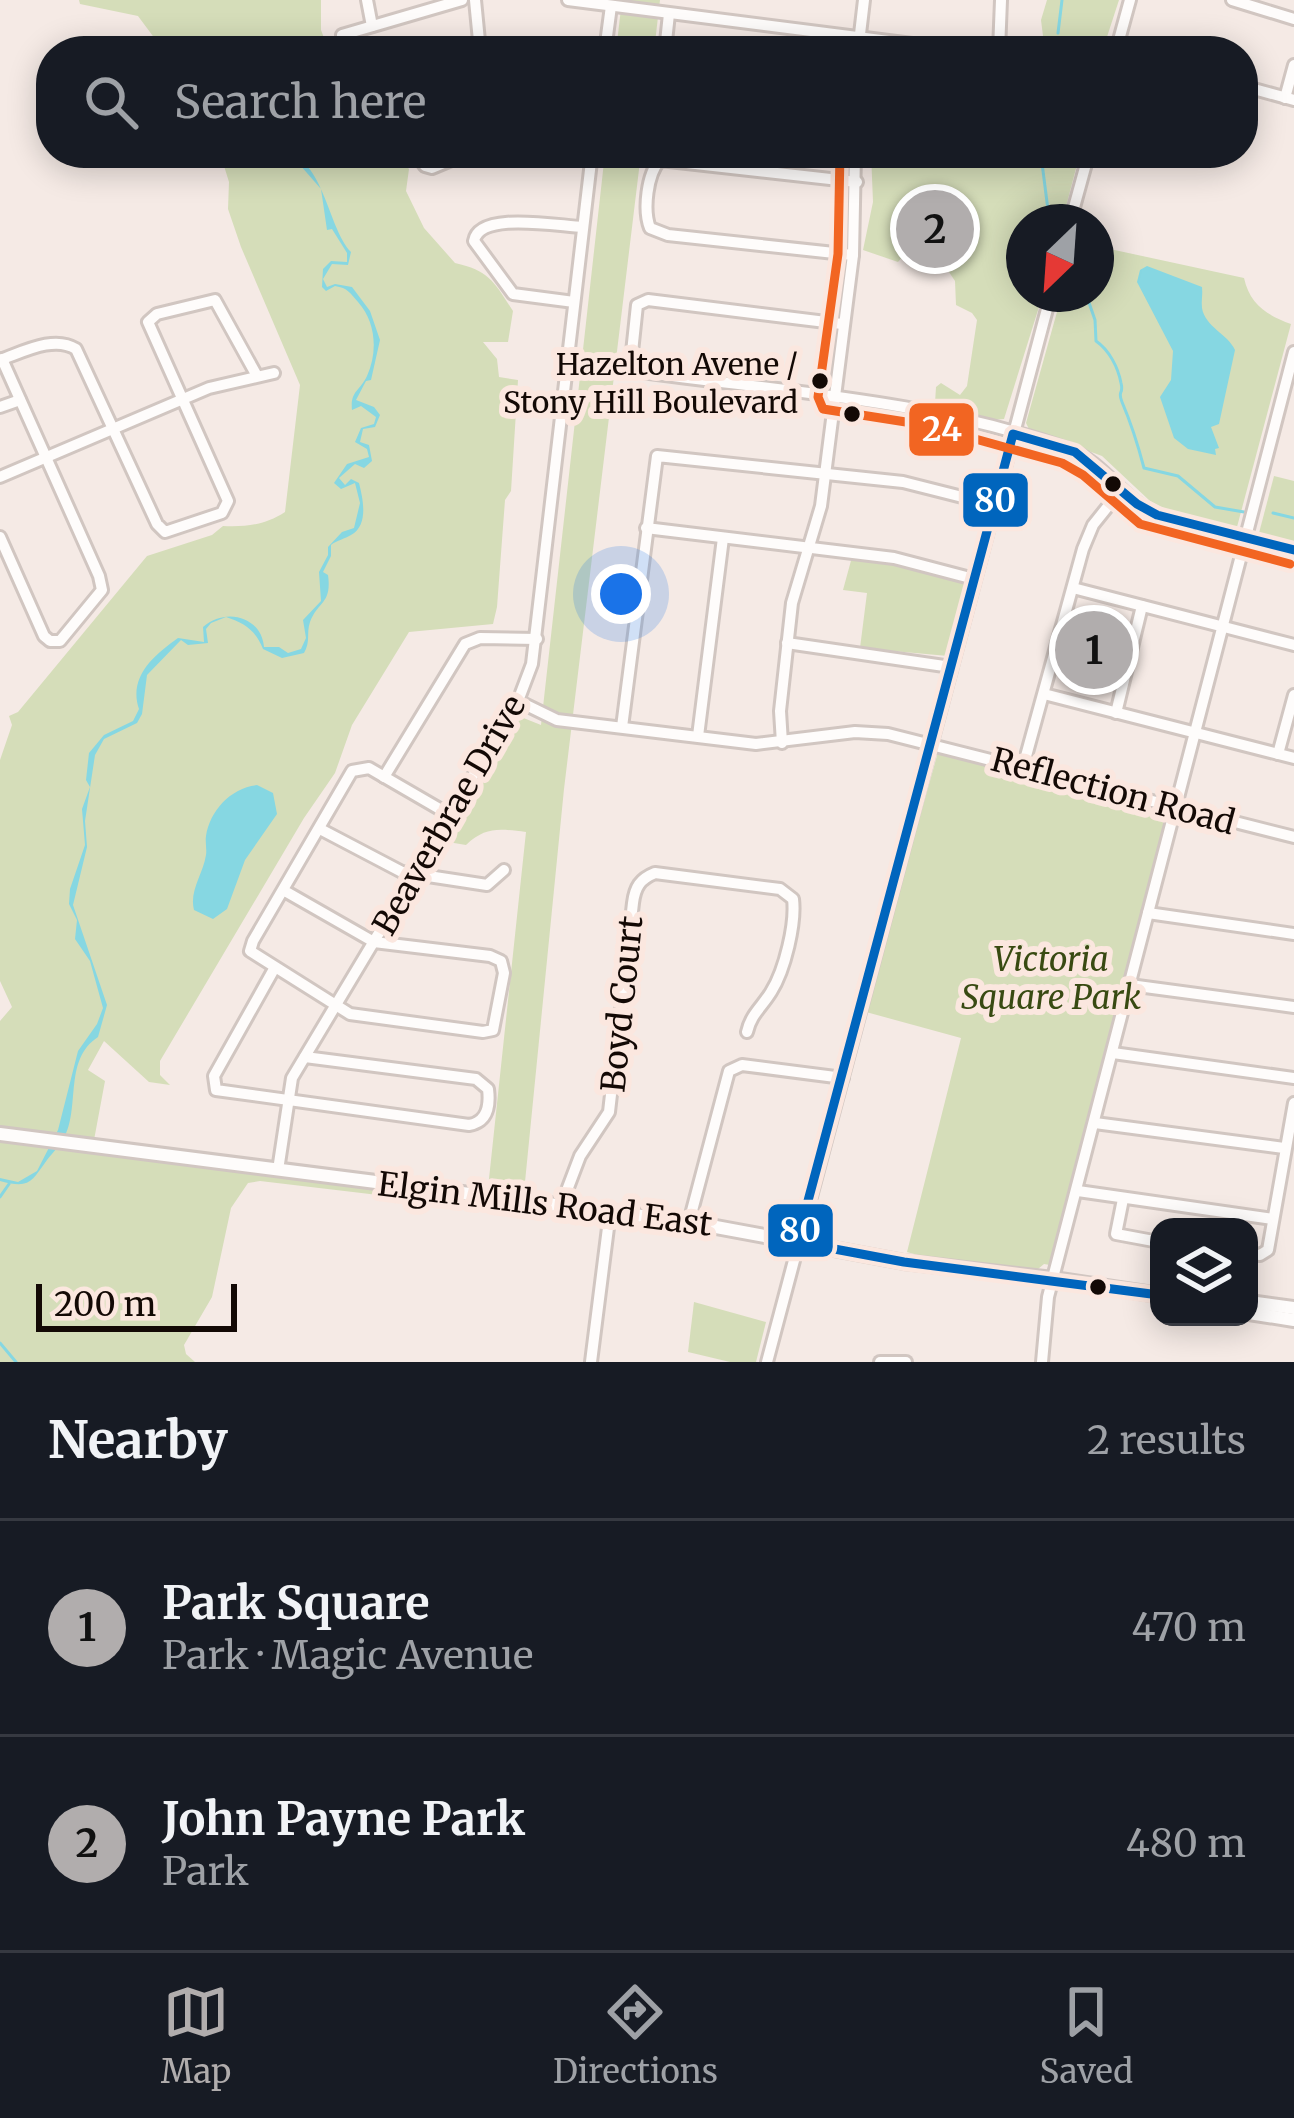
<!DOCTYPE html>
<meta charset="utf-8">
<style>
:root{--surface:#171b24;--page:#20242c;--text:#f1f3f6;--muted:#9ea1a6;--line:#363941;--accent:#b1adad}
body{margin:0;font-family:Merriweather,serif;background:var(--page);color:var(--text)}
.controls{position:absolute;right:36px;bottom:36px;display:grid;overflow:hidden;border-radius:24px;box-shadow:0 6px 30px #0003}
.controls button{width:108px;height:108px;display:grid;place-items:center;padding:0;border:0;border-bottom:3px solid var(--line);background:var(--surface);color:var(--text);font:60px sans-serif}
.compass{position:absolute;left:1006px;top:204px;width:108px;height:108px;border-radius:50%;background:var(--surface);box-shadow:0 6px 30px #0003;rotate:205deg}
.scale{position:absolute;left:36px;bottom:30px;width:201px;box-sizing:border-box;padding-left:12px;border:6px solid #130905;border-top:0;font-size:33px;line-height:42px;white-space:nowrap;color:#130905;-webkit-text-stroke:9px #fbe7df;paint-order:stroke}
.you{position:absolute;left:621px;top:594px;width:42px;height:42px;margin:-30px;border:9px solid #fff;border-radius:50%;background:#1a73e8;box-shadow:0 0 0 18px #1a73e833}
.badge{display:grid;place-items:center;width:78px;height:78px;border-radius:50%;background:var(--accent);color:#111;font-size:39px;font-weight:700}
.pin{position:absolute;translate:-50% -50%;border:6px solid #fff;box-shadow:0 3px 12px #0006}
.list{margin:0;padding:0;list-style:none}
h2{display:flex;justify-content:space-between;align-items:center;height:156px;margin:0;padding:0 48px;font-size:51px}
h2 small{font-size:39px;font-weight:400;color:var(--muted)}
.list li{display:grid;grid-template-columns:78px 1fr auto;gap:36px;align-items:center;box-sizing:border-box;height:216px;padding:0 48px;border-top:3px solid var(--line)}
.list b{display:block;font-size:45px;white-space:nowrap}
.list p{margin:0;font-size:39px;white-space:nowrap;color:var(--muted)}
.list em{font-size:39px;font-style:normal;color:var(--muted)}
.icon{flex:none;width:66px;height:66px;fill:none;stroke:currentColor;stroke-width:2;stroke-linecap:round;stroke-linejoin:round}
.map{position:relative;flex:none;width:1294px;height:1362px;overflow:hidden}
.search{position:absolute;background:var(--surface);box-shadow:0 6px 30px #0003;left:36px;right:36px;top:36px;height:132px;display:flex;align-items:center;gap:30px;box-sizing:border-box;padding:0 42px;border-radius:48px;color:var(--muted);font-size:45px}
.sheet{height:588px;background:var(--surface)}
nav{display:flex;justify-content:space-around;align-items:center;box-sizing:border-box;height:168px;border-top:3px solid var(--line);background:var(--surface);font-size:33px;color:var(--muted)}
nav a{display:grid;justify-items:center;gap:6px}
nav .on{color:var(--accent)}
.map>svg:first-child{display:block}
.green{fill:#d5ddb9}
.water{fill:#86d7e2}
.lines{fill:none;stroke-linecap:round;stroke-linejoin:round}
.stream{stroke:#86d7e2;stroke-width:3}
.minor-casing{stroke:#d1c6c1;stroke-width:16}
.major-casing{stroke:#d1c6c1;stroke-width:18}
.minor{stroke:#fefcfb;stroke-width:10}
.major{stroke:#fefcfb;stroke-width:12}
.bus-1-casing{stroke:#fbe7df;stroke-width:18}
.bus-2-casing{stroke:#fbe7df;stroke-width:18}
.bus-1{stroke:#0065bd;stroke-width:9}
.bus-2{stroke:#f26522;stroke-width:9}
.bus-dot{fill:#130905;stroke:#fbe7df;stroke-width:4.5}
.labels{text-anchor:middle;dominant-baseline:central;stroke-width:12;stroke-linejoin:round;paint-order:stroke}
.bus-label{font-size:30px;fill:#130905;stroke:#fbe7df;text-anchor:end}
.street-label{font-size:33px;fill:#130905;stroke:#fbe7df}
.park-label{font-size:33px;font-style:italic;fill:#384a12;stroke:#fbe7df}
.line-badge{stroke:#fbe7df;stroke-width:4.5}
.badge-label{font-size:33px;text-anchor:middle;font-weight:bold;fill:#fff}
</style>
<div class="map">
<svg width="1294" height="1362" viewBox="0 0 1294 1362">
<rect width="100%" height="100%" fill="#f5eae5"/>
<g class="green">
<polygon points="79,0 321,0 321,30 329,51 164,51 138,16 80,4"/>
<polygon points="622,0 660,0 654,51 616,51"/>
<polygon points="1047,0 1119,0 1105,43 1043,36 1041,20"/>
<path d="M220,153H395L409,169L406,191L424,228L455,263C490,271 494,282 513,311L508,342H483L497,359L499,377L518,380L511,491L505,500L497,607L493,624L409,632L352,725L335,773L304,818L160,1061V1075L170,1085L149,1082L104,1041L88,1070L105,1081L94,1140L0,1128V1021L12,1007L0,981V760L12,725L9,716L18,712L147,556L212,535L223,526C246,527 265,525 285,512L300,385L241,247L228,209L229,182Z"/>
<path d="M605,153H641L564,789L524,1192L488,1188L526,832C500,829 486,826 466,845L448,842L521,717L541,725Z"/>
<polygon points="871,153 1080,153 1062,222 1024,222 1024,294 1043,294 1004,419 992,420 935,403 936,387 941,383 960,395 967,386 977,320 972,313 956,305 955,281 949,272 903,256 898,262 863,250 873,202"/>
<path d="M1096,246L1244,278C1250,305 1267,315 1291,324L1237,527L1170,511L1150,501L1102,456L1029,429L1026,423L1062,294H1096Z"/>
<polygon points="1274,476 1294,481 1294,542 1259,533"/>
<polygon points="852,557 896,563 963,581 967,588 948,656 860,648 867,593 843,590"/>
<polygon points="1070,614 1132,631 1118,686 1056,670"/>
<polygon points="938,752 1171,811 1050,1265 1044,1264 1038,1269 939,1261 907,1252 961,1038 866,1012"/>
<polygon points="0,1139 521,1206 519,1218 471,1206 260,1181 248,1183 231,1208 212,1297 184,1345 186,1354 195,1362 0,1362"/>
<polygon points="694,1302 766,1322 756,1362 730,1362 688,1352"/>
</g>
<g class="water">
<path d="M284,153C324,158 327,226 351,252L348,265L332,264L323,279L327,287L335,284L352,287L370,311L380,340L371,380L366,381L356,400L374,407L380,415L375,427L363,429L360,442L369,445L372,461L364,468L355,464L339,478L345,485L351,479L359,483C363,499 369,525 351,535C345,539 337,540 331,545V556L323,572L328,575C332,604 318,601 310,622C306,634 311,641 304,653L282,658L263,649C256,631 245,623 226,617L211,623L206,629L208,643L188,645L181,640L147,675L142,714L137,723L104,739L95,755L85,821L87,847L73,905L107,1005L98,1037C64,1059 80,1105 65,1136C61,1145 53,1152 47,1160C31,1182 30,1189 0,1181V1178L18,1182L37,1171L58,1130L78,1051L97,1024L103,1008L90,961L75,939L77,920L69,904L70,889L85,845L82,809L90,787L86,780L89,753L104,735L133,721L139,709C128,677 154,655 178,638L204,642L203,627C227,606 262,618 264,647H279L288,653L301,649L306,638L303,620L321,601L319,572L328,555V547L342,532L354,528L360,503L355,483L341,489L334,483L347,464L369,457L367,449L355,442L361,428L374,424L376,417L361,406L352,410C350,391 360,391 367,376C378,352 376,322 358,302C350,293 348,288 335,286L326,291L322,287L323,269L331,261L347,262V253L332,229L327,230L321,189L293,157Z"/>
<path d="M1147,266L1202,287C1203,294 1201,301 1202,308C1205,327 1228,334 1235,350L1219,424L1211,427L1219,448L1215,449L1216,455L1188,449L1174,438L1160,397L1171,380L1173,351L1137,282L1140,270Z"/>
<path d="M257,785L273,793L277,814L245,860L227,909L213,919L194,910C189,891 203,874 206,855C207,849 205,842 206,836C210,810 231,788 257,785Z"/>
</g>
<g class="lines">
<g class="stream">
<polyline points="1058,33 1062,0"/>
<polyline points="1038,153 1035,159 1042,163 1048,210 1055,222"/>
<path d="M1086,294L1095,320L1096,341C1109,350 1118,367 1121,383C1124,395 1117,390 1122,402C1131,423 1138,445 1144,468L1178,476L1215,507L1244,512"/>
<polyline points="1273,513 1294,518"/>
<polyline points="0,1197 9,1184"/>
<polyline points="0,1343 16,1362"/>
</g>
<g class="minor-casing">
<g id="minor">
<polyline points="367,0 372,26"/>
<polyline points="475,0 480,51"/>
<polyline points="568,0 967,51"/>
<polyline points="1232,0 1294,19"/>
<polyline points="342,35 462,0"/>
<polyline points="605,51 611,6"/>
<polyline points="665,51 669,14"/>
<polyline points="858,51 864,0"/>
<polyline points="989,51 1056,51"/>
<polyline points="999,51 1001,0"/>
<polyline points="1116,51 1130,0"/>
<polyline points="1243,86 1294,100"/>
<polyline points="1285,98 1294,65"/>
<polyline points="415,153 425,166 432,168 468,153"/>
<polyline points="1070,222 1089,153"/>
<path d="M853,255L668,235L650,228C643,210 647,174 660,160L857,182"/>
<path d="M574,302L513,294L474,241C479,211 557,226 583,227"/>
<path d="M0,360C23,352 54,335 76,349L157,524L165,532L222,513L228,501L148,322L157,314L215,300L257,376"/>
<path d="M621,369C771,391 926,398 1068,449C1104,462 1123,500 1157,515L1294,550"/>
<polyline points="630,371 637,305 648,300 842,324"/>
<polyline points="0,407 20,400"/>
<polyline points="0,477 209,388 274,373"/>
<polyline points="646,528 894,558 974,579"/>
<polyline points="0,537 44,636 50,641 60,641 102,590 99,576 2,359"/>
<polyline points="1073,588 1294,645"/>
<polyline points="787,643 951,667"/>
<polyline points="1044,694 1294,758"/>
<polyline points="518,701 557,720 756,744 855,732 888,734 1294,837"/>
<polyline points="1116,713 1142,606"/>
<polyline points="622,727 657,456 903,482 994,505"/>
<polyline points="698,736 723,538"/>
<polyline points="782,743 780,711 792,603 821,506 853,255 855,153"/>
<polyline points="1278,754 1294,695"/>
<polyline points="1023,767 1083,549 1093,525 1121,490"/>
<polyline points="384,777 465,644 480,638 537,639"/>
<polyline points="320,829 402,872 487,885 504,870"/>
<polyline points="283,890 374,942 490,956 501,961 504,973 493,1030 483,1032 350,1014 250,951 253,941 352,771 369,768 450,815"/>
<polyline points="1148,913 1294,934"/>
<path d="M274,969L214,1076L216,1090L469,1125C488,1122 490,1105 488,1089L476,1079L305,1057"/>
<polyline points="1130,985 1294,1007"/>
<polyline points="1113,1053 1294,1078"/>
<polyline points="1095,1123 1284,1148"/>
<polyline points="278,1170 292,1078 518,701 532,664 592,153"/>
<polyline points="1078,1191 1273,1219"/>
<polyline points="1123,1199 1116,1234 1159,1242"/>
<path d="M561,1206L580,1156L609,1112L633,903C635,887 640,879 655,873L780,889L793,899C796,923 785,970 771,992C762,1007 751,1014 747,1032"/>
<polyline points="689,1222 729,1071 742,1065 843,1078"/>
<polyline points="1249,1254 1260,1255 1268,1250 1294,1103"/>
<polyline points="591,1362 610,1212"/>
<polyline points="767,1362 1051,294"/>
<polyline points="880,1362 906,1362"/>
<polyline points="1042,1362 1048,1297 1294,352"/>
</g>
</g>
<g class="major-casing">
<g id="major">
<polyline points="0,1134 689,1222 904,1262 1053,1279"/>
<polyline points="1060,1280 1159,1295"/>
<polyline points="1249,1302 1294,1308"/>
<polyline points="1249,1313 1294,1320"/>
</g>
</g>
<use href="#minor" class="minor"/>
<use href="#major" class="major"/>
<g class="bus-1-casing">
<polyline id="bus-1" points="1159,1295 904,1262 797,1242 1013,434 1075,452 1137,504 1157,515 1294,550"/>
</g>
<g class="bus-2-casing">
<polyline id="bus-2" points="840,153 838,254 818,397 823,409 925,425 1062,463 1083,475 1140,524 1290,564"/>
</g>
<use href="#bus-1" class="bus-1"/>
<use href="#bus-2" class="bus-2"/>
</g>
<g class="bus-dot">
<circle cx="820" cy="381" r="10"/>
<circle cx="852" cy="414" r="10"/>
<circle cx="1113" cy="484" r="10"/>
<circle cx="1098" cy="1287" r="10"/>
</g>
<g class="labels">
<g class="bus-label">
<text x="798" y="364">Hazelton Avene /<tspan x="798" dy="38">Stony Hill Boulevard</tspan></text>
</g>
<g class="street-label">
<text transform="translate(1113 791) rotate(15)">Reflection Road</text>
<text transform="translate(449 815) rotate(-60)">Beaverbrae Drive</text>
<text transform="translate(622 1004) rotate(-84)">Boyd Court</text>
<text transform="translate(545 1204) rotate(7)">Elgin Mills Road East</text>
</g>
<g class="park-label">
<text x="1051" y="959">Victoria<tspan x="1051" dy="38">Square Park</tspan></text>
</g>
</g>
<g class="line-badge">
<rect x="907" y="401" width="69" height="57" rx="12" fill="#f26522"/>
<rect x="961" y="471" width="69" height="58" rx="12" fill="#0065bd"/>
<rect x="766" y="1202" width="69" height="57" rx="12" fill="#0065bd"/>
</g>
<g class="badge-label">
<text x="942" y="441">24</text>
<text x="995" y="512">80</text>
<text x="800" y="1242">80</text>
</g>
</svg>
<div class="controls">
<button><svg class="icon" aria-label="layers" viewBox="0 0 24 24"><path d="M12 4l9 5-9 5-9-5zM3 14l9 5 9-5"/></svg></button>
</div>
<svg class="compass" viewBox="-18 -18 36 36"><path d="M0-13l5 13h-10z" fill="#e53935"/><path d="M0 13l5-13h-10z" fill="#9ea1a6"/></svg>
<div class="scale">200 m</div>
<div class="you"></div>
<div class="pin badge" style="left:1094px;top:650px">1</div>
<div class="pin badge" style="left:935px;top:229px">2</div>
<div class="search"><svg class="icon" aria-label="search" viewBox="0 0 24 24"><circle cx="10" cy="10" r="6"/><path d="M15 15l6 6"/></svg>Search here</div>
</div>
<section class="sheet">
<h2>Nearby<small>2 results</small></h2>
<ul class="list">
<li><span class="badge">1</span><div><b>Park Square</b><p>Park · Magic Avenue</p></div><em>470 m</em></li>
<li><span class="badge">2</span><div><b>John Payne Park</b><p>Park</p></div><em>480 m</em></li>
</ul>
</section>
<nav>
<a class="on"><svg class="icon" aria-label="map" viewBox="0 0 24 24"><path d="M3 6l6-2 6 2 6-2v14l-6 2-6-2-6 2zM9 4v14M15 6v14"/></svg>Map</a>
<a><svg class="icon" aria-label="directions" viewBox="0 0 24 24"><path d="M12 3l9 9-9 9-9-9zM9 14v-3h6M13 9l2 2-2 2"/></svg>Directions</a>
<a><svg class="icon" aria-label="saved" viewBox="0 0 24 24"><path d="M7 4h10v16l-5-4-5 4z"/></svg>Saved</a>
</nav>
